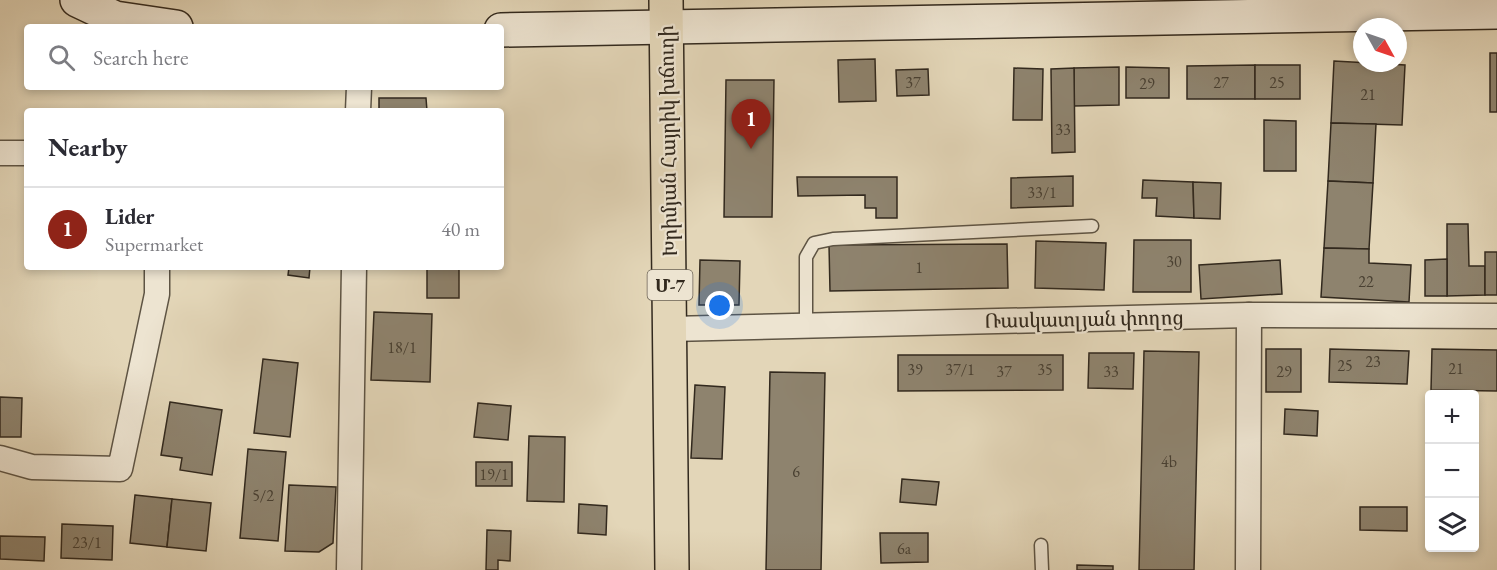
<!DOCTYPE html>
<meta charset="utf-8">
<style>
:root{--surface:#fff;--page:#f2f2f3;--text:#2b2b33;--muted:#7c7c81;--line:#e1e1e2;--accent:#8f2418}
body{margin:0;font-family:"EB Garamond","Noto Serif Armenian",serif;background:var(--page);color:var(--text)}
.controls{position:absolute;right:18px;bottom:18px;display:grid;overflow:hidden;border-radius:6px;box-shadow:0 3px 9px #0003}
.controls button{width:54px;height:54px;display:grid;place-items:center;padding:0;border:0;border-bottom:2px solid var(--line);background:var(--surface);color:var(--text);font:30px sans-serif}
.compass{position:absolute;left:1353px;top:18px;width:54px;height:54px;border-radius:50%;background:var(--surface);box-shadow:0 3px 9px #0003;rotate:130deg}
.you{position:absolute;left:720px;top:306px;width:21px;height:21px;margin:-15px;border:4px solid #fff;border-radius:50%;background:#1a73e8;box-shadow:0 0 0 9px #1a73e833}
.badge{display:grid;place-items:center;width:39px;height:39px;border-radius:50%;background:var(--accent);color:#fff;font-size:20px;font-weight:700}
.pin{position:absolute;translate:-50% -50px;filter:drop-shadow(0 2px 3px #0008)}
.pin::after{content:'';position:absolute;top:32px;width:21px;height:18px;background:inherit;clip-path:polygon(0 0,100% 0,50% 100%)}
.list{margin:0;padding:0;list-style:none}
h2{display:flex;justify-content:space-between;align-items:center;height:78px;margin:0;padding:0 24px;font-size:26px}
h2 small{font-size:20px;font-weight:400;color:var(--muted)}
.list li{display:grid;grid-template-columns:39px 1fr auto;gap:18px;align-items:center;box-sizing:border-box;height:84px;padding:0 24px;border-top:2px solid var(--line)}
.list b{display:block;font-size:22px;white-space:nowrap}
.list p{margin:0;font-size:20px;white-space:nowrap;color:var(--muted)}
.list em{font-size:20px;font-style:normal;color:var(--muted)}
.icon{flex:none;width:33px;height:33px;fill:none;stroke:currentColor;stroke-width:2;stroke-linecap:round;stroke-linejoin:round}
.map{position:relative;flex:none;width:1497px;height:570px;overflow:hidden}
.search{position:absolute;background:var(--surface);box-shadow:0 3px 9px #0003;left:24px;top:24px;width:480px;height:66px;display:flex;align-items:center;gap:15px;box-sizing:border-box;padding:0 21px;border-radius:6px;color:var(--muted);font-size:22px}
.panel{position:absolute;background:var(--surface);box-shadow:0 3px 9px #0003;left:24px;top:108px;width:480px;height:162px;border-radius:6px}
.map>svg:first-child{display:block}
.building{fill:#8e836e;stroke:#32291e;stroke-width:1.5}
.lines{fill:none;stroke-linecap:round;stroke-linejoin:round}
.service-casing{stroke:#5e5444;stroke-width:15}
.minor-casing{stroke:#5e5444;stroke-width:27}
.secondary-casing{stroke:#32291e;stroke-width:36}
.trunk-casing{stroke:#32291e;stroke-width:36}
.service{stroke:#ede4d1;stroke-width:12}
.minor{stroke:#ede4d1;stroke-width:24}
.secondary{stroke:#ede4d1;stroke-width:33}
.trunk{stroke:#e3d6b8;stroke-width:33}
.labels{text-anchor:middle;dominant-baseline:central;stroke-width:4.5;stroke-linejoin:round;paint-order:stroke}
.number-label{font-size:16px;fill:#494032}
.shield{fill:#ede4d1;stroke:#6a6154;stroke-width:1.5}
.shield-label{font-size:18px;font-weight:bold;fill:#32291e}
.street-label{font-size:20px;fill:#32291e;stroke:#ede4d1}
</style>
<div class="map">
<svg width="1497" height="570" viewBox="0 0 1497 570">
<rect width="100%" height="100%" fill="#e3d6b8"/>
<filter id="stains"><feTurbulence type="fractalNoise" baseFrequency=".00333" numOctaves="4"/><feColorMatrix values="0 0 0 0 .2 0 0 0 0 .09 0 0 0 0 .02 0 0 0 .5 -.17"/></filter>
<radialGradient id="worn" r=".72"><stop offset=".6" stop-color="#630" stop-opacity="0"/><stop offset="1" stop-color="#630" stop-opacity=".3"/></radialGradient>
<g class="building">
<rect x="1490" y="53" width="7" height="59"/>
<polygon points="875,59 876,101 839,102 838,60"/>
<polygon points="1334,61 1405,65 1402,125 1331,123"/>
<polygon points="1255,65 1255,99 1187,99 1187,66"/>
<rect x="1255" y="65" width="45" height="34"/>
<polygon points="1119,67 1119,105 1074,106 1074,68"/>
<polygon points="1126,67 1169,68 1169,98 1126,98"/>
<polygon points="1014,68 1043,69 1042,120 1013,120"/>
<polygon points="1074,68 1075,152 1052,153 1051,69"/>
<polygon points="928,69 929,95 897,96 896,70"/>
<polygon points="726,80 774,80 772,217 724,217"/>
<polygon points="379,98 426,98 427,111 379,111"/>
<polygon points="1264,120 1296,121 1296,171 1264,171"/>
<polygon points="1331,123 1376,124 1373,183 1328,181"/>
<polygon points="1073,176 1073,206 1011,208 1011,178"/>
<polygon points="797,177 897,177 897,218 876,218 876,208 865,208 865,195 798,196"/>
<polygon points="1143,180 1193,182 1194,218 1156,216 1157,198 1142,198"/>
<polygon points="1328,181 1373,183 1369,249 1324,248"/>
<polygon points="1193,182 1221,183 1220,219 1194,218"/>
<polygon points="1447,224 1468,224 1469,266 1485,266 1485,295 1447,296"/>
<polygon points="1134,240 1191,240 1191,292 1133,292"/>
<polygon points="1036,241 1106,243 1104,290 1035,288"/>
<polygon points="1007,244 1008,288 830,291 829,245"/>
<polygon points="1324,248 1369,249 1369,263 1411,265 1409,302 1321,297"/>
<rect x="1485" y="252" width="12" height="43"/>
<polygon points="1447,259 1447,296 1425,296 1425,260"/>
<polygon points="700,260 740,261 739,305 699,305"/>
<polygon points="1280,260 1282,294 1201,299 1199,265"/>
<polygon points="289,267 310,267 309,278 288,275"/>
<rect x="427" y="267" width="32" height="31"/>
<polygon points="374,312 432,314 430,382 371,380"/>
<rect x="1266" y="349" width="35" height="43"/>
<polygon points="1330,349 1409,351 1407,384 1329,382"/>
<polygon points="1432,349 1497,350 1497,391 1431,390"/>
<polygon points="1144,351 1199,352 1194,570 1139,570"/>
<polygon points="1089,353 1134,353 1133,389 1088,388"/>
<polygon points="898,355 1063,355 1063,390 898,391"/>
<polygon points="263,359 298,363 290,437 254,433"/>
<polygon points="770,372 825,373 821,570 766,570"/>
<polygon points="695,385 725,387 722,459 691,458"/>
<polygon points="0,397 22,398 21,437 0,437"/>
<polygon points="170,402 222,410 212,475 180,470 182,458 161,455"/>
<polygon points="478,403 511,406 508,440 474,437"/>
<polygon points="1285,409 1318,411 1317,436 1284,434"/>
<polygon points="529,436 565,437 564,502 527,501"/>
<polygon points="248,449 286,452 278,541 240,538"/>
<rect x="476" y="462" width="36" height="24"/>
<polygon points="902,479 939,482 936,505 900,502"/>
<polygon points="289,485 336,487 333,543 319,552 285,551"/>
<polygon points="135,495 172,499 167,547 130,543"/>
<polygon points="172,499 211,503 206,551 167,547"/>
<polygon points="579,504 607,506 606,535 578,533"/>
<polygon points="1360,507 1407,507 1407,531 1360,530"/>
<polygon points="62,524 113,526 112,560 61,558"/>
<polygon points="487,530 511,531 510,561 498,560 498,570 486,570"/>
<polygon points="880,533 928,533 928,562 881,563"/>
<polygon points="0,536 45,537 44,561 0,559"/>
<polygon points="1077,565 1113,566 1113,570 1077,570"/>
</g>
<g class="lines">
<g class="service-casing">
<g id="service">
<polyline points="806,325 806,257 814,243 833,239 1092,226"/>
<polyline points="1041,545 1042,570"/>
</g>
</g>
<g class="minor-casing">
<g id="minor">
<polyline points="358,111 359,87"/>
<polyline points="0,153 27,153"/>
<polyline points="671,329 1249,315 1497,316"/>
<polyline points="0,458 32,467 120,469 157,294 157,267"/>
<polyline points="349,570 354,267"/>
<polyline points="1248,570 1249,315"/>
</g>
</g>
<g class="secondary-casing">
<g id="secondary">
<polyline points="77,0 115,18 176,27"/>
<polyline points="501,30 1497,12"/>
</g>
</g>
<g class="trunk-casing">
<polyline id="trunk" points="666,0 672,570"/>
</g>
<use href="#service" class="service"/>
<use href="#minor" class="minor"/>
<use href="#secondary" class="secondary"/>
<use href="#trunk" class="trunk"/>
</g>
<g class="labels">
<g class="number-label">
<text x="913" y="82">37</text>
<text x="1221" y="82">27</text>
<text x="1277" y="82">25</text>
<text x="1147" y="83">29</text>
<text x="1368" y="94">21</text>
<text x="1063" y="129">33</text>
<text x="1042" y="192">33/1</text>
<text x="1174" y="261">30</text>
<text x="919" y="267">1</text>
<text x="1366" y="281">22</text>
<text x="402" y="347">18/1</text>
<text x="1373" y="361">23</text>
<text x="1345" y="365">25</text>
<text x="1456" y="368">21</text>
<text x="915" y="369">39</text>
<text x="960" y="369">37/1</text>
<text x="1045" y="369">35</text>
<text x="1004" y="371">37</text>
<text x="1111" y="371">33</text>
<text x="1284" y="371">29</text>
<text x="1169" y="461">4b</text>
<text x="796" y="471">6</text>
<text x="494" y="474">19/1</text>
<text x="263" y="495">5/2</text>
<text x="87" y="542">23/1</text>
<text x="904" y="548">6a</text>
</g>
<rect class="shield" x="647.5" y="270" width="45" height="30" rx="4.5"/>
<g class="shield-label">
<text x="670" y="285">Մ-7</text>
</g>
<g class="street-label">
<text transform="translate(668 141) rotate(-91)">Խրիմյան Հայրիկ խճուղի</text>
<text transform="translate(1084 319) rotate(-1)">Ռասկատլյան փողոց</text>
</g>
</g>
<rect width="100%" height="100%" filter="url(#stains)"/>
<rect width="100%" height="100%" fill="url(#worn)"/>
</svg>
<div class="controls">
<button>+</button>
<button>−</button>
<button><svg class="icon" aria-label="layers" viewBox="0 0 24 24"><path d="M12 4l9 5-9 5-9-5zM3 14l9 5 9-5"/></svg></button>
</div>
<svg class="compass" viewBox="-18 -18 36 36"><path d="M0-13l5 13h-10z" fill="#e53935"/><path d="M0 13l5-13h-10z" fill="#7c7c81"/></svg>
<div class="you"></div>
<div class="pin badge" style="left:751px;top:149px">1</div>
<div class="search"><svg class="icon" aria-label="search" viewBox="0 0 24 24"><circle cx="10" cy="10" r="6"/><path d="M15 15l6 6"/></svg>Search here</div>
<section class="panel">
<h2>Nearby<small></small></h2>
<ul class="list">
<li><span class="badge">1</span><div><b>Lider</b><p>Supermarket</p></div><em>40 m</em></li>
</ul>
</section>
</div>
